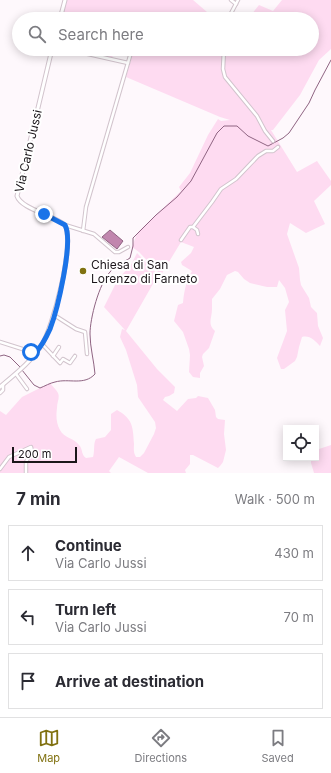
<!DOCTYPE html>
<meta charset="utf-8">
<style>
:root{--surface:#fff;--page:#f7f7f7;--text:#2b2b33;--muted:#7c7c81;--line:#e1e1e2;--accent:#807110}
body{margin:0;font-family:Inter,sans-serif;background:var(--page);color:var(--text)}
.controls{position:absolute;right:12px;bottom:12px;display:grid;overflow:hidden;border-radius:0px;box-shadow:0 2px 10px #0003}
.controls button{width:36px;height:36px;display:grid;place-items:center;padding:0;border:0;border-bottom:1px solid var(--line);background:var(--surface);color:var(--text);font:20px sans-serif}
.scale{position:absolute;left:12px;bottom:10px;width:65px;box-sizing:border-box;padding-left:4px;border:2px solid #1b161a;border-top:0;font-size:11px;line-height:14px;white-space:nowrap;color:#1b161a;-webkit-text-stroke:3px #fff;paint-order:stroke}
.stop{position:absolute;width:12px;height:12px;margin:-9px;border:3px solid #1a73e8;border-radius:50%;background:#fff}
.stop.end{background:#1a73e8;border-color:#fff;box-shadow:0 1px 4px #0008}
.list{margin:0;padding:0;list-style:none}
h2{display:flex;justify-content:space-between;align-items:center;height:52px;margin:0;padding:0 16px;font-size:17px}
h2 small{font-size:13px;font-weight:400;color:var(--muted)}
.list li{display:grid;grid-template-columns:26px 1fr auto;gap:12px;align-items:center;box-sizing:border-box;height:56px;margin:0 8px 8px;padding:0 8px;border:1px solid var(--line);border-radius:0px}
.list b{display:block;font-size:15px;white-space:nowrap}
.list p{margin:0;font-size:13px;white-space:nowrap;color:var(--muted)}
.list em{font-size:13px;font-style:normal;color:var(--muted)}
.icon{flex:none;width:22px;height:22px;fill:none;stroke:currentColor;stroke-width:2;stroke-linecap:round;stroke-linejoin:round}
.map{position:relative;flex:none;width:331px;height:473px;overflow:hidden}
.search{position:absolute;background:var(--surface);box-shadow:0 2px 10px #0003;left:12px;right:12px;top:12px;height:44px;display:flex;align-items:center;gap:10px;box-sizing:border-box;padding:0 14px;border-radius:22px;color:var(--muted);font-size:15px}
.sheet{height:244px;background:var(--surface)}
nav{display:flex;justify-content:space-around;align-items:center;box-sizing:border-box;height:56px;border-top:1px solid var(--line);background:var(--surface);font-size:11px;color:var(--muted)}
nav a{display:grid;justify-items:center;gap:2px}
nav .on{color:var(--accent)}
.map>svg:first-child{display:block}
.green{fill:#fedbf1}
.water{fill:#c186ae;stroke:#8f6482}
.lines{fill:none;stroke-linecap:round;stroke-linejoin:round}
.stream{stroke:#8f6482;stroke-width:1}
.minor-casing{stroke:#d2c4cd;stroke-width:4.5}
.tertiary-casing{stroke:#d2c4cd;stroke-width:5}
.minor{stroke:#fff;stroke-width:2.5}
.tertiary{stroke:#fff;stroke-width:3}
.route{stroke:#1a73e8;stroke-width:5}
.poi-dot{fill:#807110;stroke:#fff;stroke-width:1.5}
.labels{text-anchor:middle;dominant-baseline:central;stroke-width:4;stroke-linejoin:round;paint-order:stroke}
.street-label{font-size:12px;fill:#1b161a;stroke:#fff}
.poi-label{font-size:12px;fill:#1b161a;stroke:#fff;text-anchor:start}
</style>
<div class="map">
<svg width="331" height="473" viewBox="0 0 331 473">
<rect width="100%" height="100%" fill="#fef8fc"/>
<g class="green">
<polygon points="63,0 193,0 207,12 206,19 118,19 106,16 105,19 58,19"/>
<path d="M282,0H331V49L319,60L300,95L273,130H271L297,172L317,161L331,181V185L314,201L325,224L306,233L290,223L287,234L299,268L300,280L301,285L309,298L311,307L317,313L318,326L323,338L320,346C315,341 310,335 302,337L299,347L297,357L295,361L284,369H281L277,358L287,331L285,310L289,302L285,288L279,280L277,287H267L250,283L244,279L238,272L235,271L227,275L220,289L212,299C212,302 212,305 212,309C212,318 207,324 215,331L209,348L203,354L202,357L204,366L200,373V378L193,377L189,372L190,355L189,349L183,332L174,321L178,305L183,303C184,291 186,282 192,271L182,265L181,262L191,253L194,247L181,242L161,275L139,252L132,247L136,236L139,231L181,191L179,187L190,173L208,135L218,119L221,121L230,120L220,117L126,77L134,49H312V19H248L259,5L273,11Z"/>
<polygon points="66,49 114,49 112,59"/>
<path d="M137,253L158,275L126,331L157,369L175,387L174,393L169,396L165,397L163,400L177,411L188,399L196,398L198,396L208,398L215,410L216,417L218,419L225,420L224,434L226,450L223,462L220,466L218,468L193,455H190V464L185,470L186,473H148L119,457L109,471L111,473H0V411L6,415L22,397L50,383C52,386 56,389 58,393C60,398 57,402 57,408C56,415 56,423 60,430C64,438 74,438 79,445C83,449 81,455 86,458L93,457C95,451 93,444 96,439L105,437L111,430V414L117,410C133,419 133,427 134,444C134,449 133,452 136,457H140L144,453L154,434L156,428L155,422L138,397L137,385L126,350L120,337L122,329L125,330L104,307L118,279L131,265Z"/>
<polygon points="331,445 331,473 314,473 311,463 311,458 316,458 316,450"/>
</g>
<polygon class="water" points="110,230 123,241 117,249 102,237"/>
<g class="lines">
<g class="stream">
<polyline points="0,356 4,355 10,357 20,367"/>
<path d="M22,370L34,385L40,388C45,386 50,383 55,382C69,378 84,386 95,374C94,361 90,347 90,334C90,318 99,284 110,272C114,266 124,262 130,258L133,246V238L156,215L177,197L191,181L217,133L224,126H237L248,136L268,146L283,138L289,133L309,103L315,90L331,60"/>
</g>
<g class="minor-casing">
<g id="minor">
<polyline points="231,0 236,4"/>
<polyline points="228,19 238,0"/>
<polyline points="66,49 128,63"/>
<polyline points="224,49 223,69 225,77 257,116 265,131 273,141"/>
<polyline points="65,225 94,234 115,252 119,252 128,247"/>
<polyline points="193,227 197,230 198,234"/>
<polyline points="83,231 86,207 132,49"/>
<polyline points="181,240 190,227 193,227 212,202 221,189 236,179 258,156 266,151 273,151 278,147"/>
<polyline points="54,315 76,329 85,332 87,354"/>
<polyline points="0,342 35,353"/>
<polyline points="42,344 60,363 63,359 70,363 75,356"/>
<polyline points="53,356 59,347"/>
<polyline points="16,374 27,389"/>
<polyline points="0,393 3,390 3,385"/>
<polyline points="0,469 9,457 31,447 32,451 26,462 26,473"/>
</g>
</g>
<g class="tertiary-casing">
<g id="tertiary">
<polyline points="60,19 65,0"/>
<path d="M0,387C14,375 31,362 41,346C53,328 75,244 65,225C54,215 21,209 17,196L52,49"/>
</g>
</g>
<use href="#minor" class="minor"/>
<use href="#tertiary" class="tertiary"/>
</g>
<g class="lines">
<path class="route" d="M31,352L35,353C42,346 46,338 50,329C57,311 74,242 65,225L44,214"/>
</g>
<circle class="poi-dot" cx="83" cy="271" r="4"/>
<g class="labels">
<g class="street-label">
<text transform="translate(28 151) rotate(-77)">Via Carlo Jussi</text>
</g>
<g class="poi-label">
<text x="91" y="264">Chiesa di San<tspan x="91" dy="14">Lorenzo di Farneto</tspan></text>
</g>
</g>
</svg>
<div class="controls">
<button><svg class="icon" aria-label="locate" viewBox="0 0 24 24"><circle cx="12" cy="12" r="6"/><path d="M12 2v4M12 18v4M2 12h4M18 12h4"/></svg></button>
</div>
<div class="scale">200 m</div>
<div class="stop" style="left:31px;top:352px"></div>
<div class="stop end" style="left:44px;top:214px"></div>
<div class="search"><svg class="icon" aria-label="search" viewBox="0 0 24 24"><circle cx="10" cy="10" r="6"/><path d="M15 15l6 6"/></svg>Search here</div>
</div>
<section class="sheet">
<h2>7 min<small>Walk · 500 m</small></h2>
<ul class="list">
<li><svg class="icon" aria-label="ahead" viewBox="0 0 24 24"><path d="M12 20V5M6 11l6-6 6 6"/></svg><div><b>Continue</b><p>Via Carlo Jussi</p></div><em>430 m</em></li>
<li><svg class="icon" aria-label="left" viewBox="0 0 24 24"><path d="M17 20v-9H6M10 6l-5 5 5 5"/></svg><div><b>Turn left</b><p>Via Carlo Jussi</p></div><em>70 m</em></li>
<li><svg class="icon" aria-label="arrive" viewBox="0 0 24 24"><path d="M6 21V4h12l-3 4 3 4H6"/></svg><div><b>Arrive at destination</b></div></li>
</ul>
</section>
<nav>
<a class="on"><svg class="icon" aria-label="map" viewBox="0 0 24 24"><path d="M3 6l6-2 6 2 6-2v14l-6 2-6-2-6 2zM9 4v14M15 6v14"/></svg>Map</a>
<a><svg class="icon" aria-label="directions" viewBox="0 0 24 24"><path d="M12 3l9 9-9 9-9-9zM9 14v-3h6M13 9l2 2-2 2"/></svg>Directions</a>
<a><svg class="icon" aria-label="saved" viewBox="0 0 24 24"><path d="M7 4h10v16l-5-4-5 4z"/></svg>Saved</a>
</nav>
